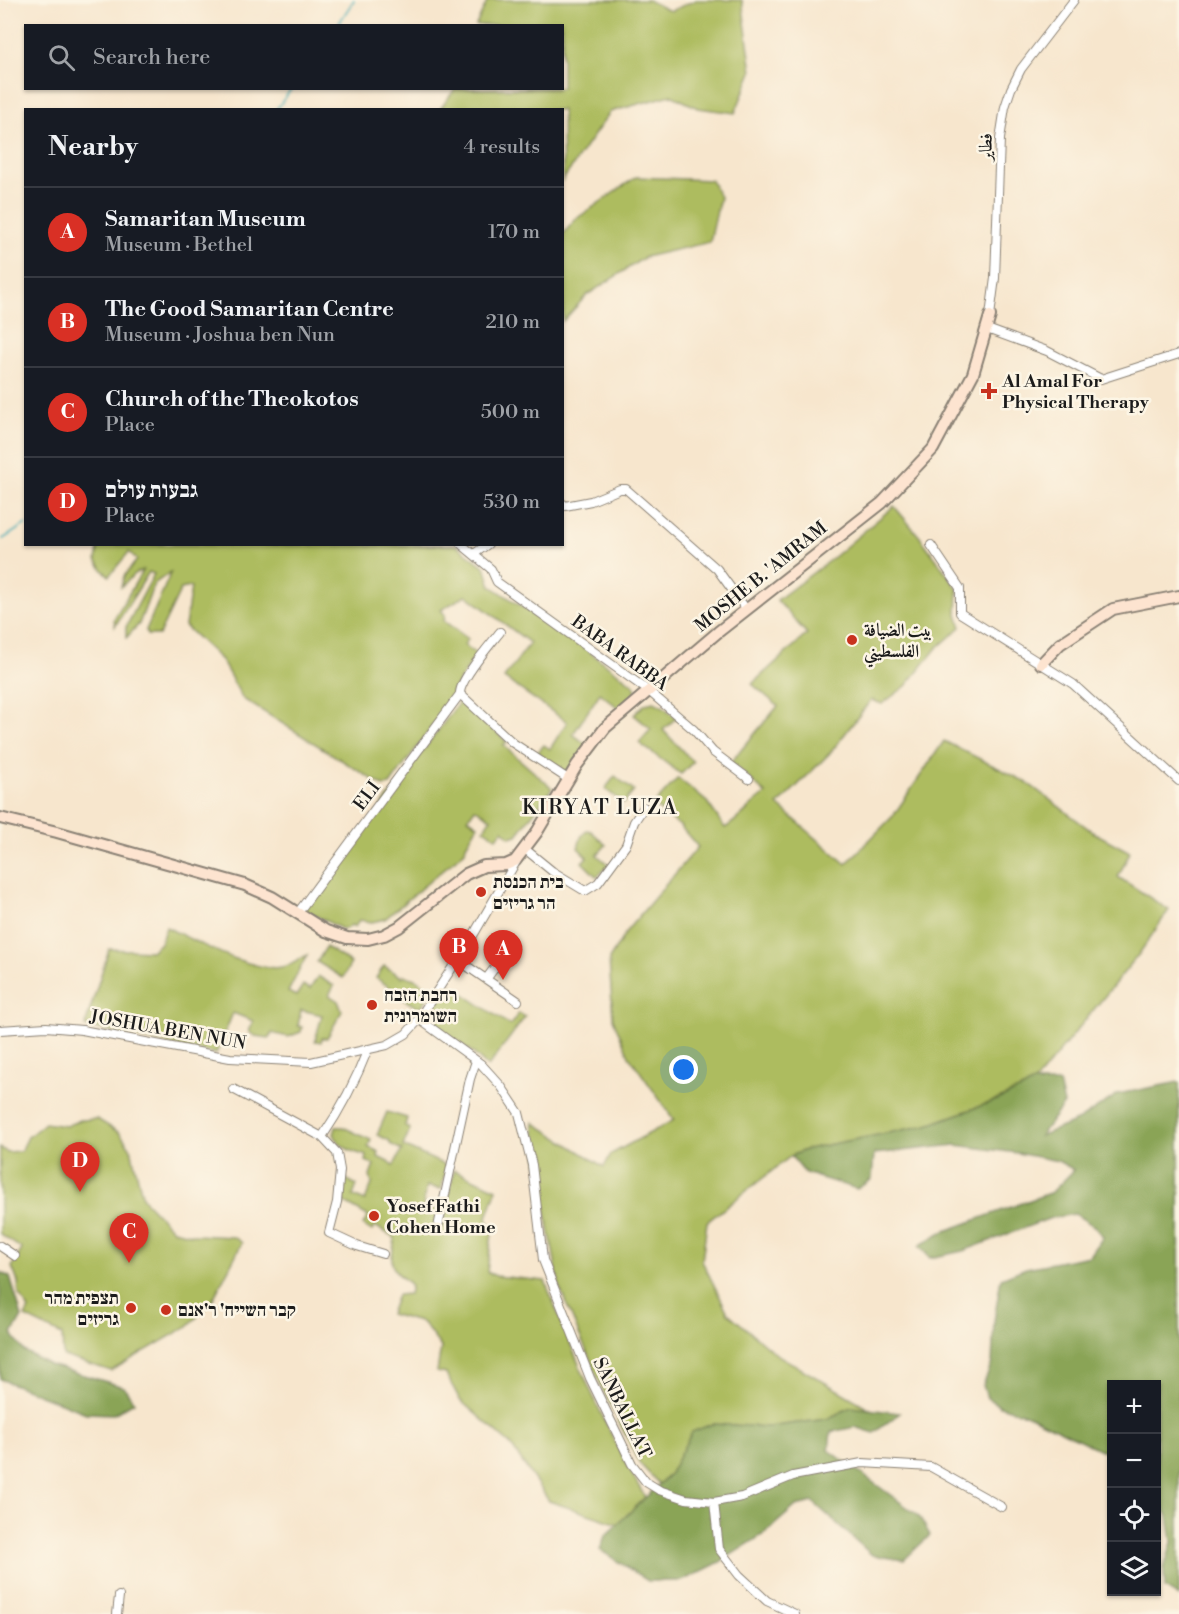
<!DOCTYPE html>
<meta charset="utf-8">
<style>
:root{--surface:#171b24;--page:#242831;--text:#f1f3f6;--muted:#9ea1a6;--line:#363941;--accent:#d93025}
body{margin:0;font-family:"Libre Bodoni",Amiri,"Frank Ruhl Libre",serif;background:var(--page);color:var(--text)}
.controls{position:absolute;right:18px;bottom:18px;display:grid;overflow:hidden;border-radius:0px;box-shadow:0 2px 4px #0004}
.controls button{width:54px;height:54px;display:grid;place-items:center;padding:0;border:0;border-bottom:2px solid var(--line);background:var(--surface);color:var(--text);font:30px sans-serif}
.you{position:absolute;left:684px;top:1070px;width:21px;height:21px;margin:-15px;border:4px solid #fff;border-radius:50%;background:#1a73e8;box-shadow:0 0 0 9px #1a73e833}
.badge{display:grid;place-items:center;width:39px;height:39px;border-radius:50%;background:var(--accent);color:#fff;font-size:20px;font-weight:700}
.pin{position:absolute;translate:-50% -50px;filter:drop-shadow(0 2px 3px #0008)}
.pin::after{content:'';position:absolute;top:32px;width:21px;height:18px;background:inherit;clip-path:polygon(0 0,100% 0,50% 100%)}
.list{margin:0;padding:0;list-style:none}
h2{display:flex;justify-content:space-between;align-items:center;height:78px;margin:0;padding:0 24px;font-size:26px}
h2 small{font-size:20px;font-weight:400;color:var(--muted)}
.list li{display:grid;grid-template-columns:39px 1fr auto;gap:18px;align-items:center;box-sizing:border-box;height:90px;padding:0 24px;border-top:2px solid var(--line)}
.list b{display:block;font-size:22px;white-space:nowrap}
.list p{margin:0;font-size:20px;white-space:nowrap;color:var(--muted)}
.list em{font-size:20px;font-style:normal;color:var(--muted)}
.icon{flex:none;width:33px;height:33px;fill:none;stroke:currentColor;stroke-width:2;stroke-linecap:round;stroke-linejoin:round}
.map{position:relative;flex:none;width:1179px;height:1614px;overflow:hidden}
.search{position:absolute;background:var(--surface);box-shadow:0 2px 4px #0004;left:24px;top:24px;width:540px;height:66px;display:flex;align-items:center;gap:15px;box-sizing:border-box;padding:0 21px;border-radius:0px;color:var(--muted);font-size:22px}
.panel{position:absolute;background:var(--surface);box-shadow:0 2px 4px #0004;left:24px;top:108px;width:540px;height:438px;border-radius:0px}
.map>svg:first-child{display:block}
.green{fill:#adbc5f;stroke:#646c3e;stroke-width:1.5}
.forest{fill:#8aa456;stroke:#536039;stroke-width:1.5}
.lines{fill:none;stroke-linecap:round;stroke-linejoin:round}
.stream{stroke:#39aab4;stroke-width:2}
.street-casing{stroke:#8a8174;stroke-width:10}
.secondary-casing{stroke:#8a8174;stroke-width:14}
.street{stroke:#fff;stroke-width:8}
.secondary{stroke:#fde4d0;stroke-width:10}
.poi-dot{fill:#c8321e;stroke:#fcf5e5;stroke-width:2}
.labels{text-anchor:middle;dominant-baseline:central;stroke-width:5;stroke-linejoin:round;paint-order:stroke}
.street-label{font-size:18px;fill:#1c1c1c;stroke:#fcf5e5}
.poi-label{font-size:18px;font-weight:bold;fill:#1c1c1c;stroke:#fcf5e5;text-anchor:start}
.quarter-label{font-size:21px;letter-spacing:1.5px;fill:#1c1c1c;stroke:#fcf5e5}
</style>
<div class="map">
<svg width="1179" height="1614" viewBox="0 0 1179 1614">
<rect width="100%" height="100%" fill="#fcf5e5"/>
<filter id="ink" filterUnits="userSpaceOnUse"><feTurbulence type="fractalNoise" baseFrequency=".0167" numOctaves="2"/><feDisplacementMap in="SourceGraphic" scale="12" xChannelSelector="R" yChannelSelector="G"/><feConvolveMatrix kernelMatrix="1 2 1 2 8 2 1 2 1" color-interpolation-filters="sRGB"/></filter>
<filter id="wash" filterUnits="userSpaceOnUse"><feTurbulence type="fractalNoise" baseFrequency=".008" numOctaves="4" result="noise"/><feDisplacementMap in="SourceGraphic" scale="24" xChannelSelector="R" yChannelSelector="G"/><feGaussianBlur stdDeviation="1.35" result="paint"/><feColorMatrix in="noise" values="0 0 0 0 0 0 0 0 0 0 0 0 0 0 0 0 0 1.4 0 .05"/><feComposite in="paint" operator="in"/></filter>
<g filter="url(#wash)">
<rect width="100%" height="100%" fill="#f7e6cd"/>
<g class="green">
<polygon points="488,0 648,0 670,11 696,0 742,0 752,72 735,113 698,108 671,95 610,112 563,180 562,110 440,109 455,89 562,88 562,26 476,25"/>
<polygon points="636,177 711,180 720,197 710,242 645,257 587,295 563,321 563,234 576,219"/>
<path d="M894,506L920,537L958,589L957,615L961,627L936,649L906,686L882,704L871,700L831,752L778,805L846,864L893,816L944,741L1026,782L1093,832L1130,852L1118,877L1169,910L1139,954L1034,1083L997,1100L928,1125L807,1149L791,1156L707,1222L702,1261L728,1313L776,1354L872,1410L851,1407L827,1419L769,1427L712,1424L692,1432L669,1475L659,1484L640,1464L602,1388L560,1289L541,1186L533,1122L604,1167L611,1154L674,1120L629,1056L613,1019L609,959L628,929L698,847L680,826L653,805L678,778L707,802L725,828C740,819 751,804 766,794L731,762L778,706L752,684L807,634L777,600L830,560Z"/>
<polygon points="99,544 456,545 485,567 491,586 588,651 634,685 636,690 633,697 621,710 600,693 573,734 588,746 566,774 537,753 544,745 550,749 567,722 504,678 530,643 466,595 441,610 445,615 444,621 468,639 464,645 477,654 452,692 455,694 390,785 383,786 243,699 221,660 185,626 191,587 181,589 159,635 147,635 146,630 171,572 154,584 139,624 126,638 126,627 154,574 149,572 115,626 114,619 143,570 136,573 121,587 124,576 137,560 129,552 109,576 102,569 96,560"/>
<polygon points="460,701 504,739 507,742 503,745 552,788 517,835 510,837 503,830 497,838 484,829 491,818 475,808 468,818 478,825 466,845 465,851 385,919 372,922 359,920 355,927 351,925 348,928 342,929 304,910"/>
<polygon points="654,702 664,707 676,718 663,730 693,762 681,774 639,743 651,729 634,715 645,704"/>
<polygon points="615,776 634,791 624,803 605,789"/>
<polygon points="587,830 591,831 606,845 597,855 609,865 597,877 582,862 587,857 578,848 581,837"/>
<path d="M166,927C193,940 258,976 286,966C294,964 301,958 307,955L288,992L296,996L303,985L310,989L318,976L334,986L329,995L338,1001L342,1011L327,1038H322L321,1042L315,1041L322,1015L301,1010L298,1026L302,1027L301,1032L288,1037L272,1033L269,1038L255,1036L249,1032L253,1021L233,1013L216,1054L85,1026L109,949L151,951L160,943Z"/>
<polygon points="326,947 351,963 343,978 317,962"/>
<polygon points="384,966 402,977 404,975 417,980 433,990 420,1009 393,993 394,990 376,978"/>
<polygon points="449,984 510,1025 519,1013 525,1017 488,1067 472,1052 426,1019"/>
<path d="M387,1112L407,1118L405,1126L410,1129L403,1146L447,1166L441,1189L427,1186L423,1206L437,1209L436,1228L442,1229L454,1170L497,1189L487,1217L492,1233L487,1272L496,1276L545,1281C574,1355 605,1429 645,1497L618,1524L549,1501L510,1444L460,1400L446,1374L437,1372L441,1347L423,1323L390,1314L397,1295L409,1294L411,1285C388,1266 390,1267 395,1238L375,1226L372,1231L363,1225L368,1216L340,1200L342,1177L357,1185L353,1196L365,1201L372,1184L370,1176L374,1165L366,1161L367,1156C353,1152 339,1148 334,1134L336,1127H343L371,1140L368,1147L379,1152L378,1157L394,1165L402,1150L390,1144V1141L377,1135Z"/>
<polygon points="97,1119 120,1133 131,1149 143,1199 173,1230 195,1235 234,1237 242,1243 211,1303 188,1326 111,1371 63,1356 62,1335 25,1317 29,1309 19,1295 18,1282 12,1267 22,1249 0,1234 0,1148 7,1152 21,1151 28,1137 45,1123 66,1126 80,1120"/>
</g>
<g class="forest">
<polygon points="1179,1082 1179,1597 1165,1588 1164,1569 1172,1542 1168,1516 1157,1498 1156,1384 1112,1384 1111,1455 1028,1415 1000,1406 987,1398 983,1385 992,1363 994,1321 1001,1278 1026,1268 1090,1256 1103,1237 1094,1226 1075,1214 1051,1218 963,1251 930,1258 919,1246 940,1233 1052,1192 1074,1170 1058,1161 1017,1153 956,1145 874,1154 872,1179 857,1189 805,1173 791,1156 807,1149 928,1125 997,1100 1034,1083 1059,1083 1064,1104 1040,1136 1079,1120 1118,1094"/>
<polygon points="0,1272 10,1277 22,1317 12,1334 24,1351 50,1365 124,1387 134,1402 114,1414 86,1413 0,1379"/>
<polygon points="851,1407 900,1413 874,1433 855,1427 831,1432 829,1450 919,1516 930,1535 904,1560 872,1555 813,1502 796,1506 764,1534 720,1562 682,1581 648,1581 600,1550 605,1536 669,1475 692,1432 712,1424 769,1427 827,1419"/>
</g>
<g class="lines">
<g class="stream">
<polyline points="337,26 354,0"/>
<polyline points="276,110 292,88"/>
<polyline points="3,539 26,524"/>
</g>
</g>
</g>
<g filter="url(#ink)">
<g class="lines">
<g class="street-casing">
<g id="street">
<polyline points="990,316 995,278 1000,139 1005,107 1011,89 1021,69 1074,0"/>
<polyline points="987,329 1047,351 1101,379 1179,354"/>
<polyline points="562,503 565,506 591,501 620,489 626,489 717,569 746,609"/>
<polyline points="461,544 491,569 497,582 650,692 694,730 713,752 749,779"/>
<polyline points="931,545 960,588 960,613 1073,684 1179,781"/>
<polyline points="474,554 488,544"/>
<path d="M500,632C490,645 459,680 460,694L513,743L568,779"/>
<polyline points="525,849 552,871 585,891 598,883 626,845 634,822 644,807"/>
<polyline points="297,914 460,694"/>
<polyline points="458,960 518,1001"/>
<polyline points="487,978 504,955"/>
<polyline points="419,1019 481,1064 501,1086 519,1113 532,1165 543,1260 590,1378 632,1464 646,1482 659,1490 686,1499 714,1502 742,1497 793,1476 862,1463 931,1467 1002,1507"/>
<polyline points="0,1030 46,1027 82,1030 230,1058 311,1062 387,1045 406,1034 416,1023 471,939 517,860"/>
<polyline points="233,1089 322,1137 337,1153 340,1170 337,1202 329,1233 357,1246 383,1254"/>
<path d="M322,1137C341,1109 356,1080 368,1049"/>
<polyline points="438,1227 470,1079 476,1061"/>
<polyline points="0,1246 15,1256"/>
<polyline points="714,1502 719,1549 739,1575 767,1601 795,1614"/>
<polyline points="117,1614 119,1596"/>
</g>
</g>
<g class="secondary-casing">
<g id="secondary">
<polyline points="1041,664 1060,644 1113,609 1179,596"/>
<polyline points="0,818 57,832 245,885 272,897 326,931 347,938 368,939 384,935 399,927 466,874 484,866 506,865 515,861 537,832 577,765 605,728 718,632 882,503 933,449 973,374 990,316"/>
</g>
</g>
<use href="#street" class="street"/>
<use href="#secondary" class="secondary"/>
</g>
</g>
<g class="poi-dot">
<path d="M986 382h6v6h6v6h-6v6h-6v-6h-6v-6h6z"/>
<circle cx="852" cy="640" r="6"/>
<circle cx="481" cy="892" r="6"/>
<circle cx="372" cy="1005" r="6"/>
<circle cx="374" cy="1216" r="6"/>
<circle cx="131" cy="1308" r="6"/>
<circle cx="166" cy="1310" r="6"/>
</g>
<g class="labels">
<g class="street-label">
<text transform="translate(986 147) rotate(-89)">فطاير</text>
<text transform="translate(761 577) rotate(-39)">MOSHE B. 'AMRAM</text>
<text transform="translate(620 653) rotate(36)">BABA RABBA</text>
<text transform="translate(367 796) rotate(-53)">ELI</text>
<text transform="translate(168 1030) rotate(10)">JOSHUA BEN NUN</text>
<text transform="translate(622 1408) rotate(64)">SANBALLAT</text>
</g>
<g class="poi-label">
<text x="1002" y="381">Al Amal For<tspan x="1002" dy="21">Physical Therapy</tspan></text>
<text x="864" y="630">بيت الضيافة<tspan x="864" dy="21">الفلسطيني</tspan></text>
<text x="493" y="882">בית הכנסת<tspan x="493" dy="21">הר גריזים</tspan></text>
<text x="384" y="995">רחבת הזבח<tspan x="384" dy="21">השומרונית</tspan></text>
<text x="386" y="1206">Yosef Fathi<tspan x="386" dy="21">Cohen Home</tspan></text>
<text x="119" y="1298" text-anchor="end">תצפית מהר<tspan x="119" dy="21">גריזים</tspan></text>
<text x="178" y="1310">קבר השייח' ר'אנם</text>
</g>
<g class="quarter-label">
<text x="600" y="808">KIRYAT LUZA</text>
</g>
</g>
</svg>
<div class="controls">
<button>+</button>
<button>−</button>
<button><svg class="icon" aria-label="locate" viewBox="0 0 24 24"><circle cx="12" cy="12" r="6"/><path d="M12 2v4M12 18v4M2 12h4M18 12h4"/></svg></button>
<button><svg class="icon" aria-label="layers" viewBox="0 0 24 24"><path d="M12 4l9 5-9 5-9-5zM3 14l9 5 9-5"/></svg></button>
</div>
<div class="you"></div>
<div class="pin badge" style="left:503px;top:980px">A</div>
<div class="pin badge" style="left:459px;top:978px">B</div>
<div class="pin badge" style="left:129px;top:1263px">C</div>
<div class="pin badge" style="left:80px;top:1192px">D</div>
<div class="search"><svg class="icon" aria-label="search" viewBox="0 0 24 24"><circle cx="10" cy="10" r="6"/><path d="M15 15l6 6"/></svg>Search here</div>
<section class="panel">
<h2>Nearby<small>4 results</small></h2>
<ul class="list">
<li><span class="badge">A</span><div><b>Samaritan Museum</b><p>Museum · Bethel</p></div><em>170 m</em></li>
<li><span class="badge">B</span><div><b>The Good Samaritan Centre</b><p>Museum · Joshua ben Nun</p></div><em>210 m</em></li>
<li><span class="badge">C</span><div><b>Church of the Theokotos</b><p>Place</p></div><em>500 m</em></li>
<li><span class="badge">D</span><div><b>גבעות עולם</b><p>Place</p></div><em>530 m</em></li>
</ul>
</section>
</div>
